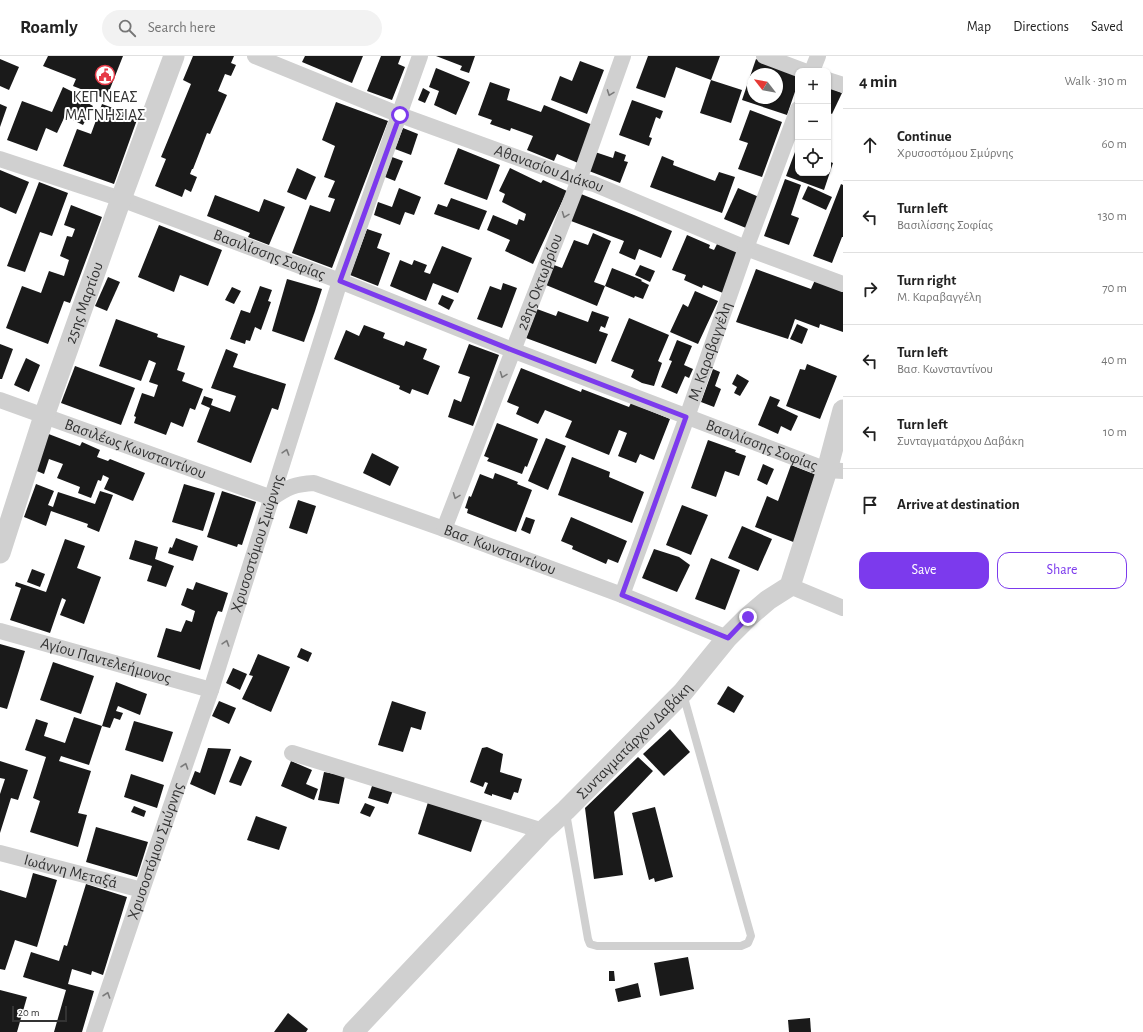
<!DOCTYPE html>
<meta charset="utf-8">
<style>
:root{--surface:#fff;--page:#f2f2f2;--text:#222;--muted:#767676;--line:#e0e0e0;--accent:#7c3aed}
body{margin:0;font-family:"Alegreya Sans",sans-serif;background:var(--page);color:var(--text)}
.controls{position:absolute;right:12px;top:12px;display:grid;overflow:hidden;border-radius:8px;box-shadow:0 1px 3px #0004}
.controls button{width:36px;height:36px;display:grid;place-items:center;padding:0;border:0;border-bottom:1px solid var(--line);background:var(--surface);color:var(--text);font:20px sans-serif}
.compass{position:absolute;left:747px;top:12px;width:36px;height:36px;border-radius:50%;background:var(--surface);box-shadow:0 1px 3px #0004;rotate:301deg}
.scale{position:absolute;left:12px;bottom:10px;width:55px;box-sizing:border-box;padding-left:4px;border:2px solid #333;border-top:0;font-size:11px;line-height:14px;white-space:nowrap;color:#333;-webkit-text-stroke:3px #fff;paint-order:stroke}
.stop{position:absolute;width:12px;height:12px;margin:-9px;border:3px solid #7c3aed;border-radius:50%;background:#fff}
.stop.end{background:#7c3aed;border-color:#fff;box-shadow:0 1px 4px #0008}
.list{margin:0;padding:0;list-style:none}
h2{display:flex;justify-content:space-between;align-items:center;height:52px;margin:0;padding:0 16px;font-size:17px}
h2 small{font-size:13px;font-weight:400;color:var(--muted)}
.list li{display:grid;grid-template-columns:26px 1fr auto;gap:12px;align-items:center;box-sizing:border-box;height:72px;padding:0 16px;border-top:1px solid var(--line)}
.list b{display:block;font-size:15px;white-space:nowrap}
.list p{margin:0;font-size:13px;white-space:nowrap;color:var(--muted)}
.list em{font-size:13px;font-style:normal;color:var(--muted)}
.actions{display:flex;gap:8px;padding:12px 16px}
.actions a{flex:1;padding:9px 0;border:1px solid var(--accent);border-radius:12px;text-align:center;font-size:14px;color:var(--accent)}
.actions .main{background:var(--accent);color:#fff}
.icon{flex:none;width:22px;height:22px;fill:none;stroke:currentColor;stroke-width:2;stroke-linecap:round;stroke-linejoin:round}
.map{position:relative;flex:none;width:843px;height:976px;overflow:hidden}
header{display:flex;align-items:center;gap:24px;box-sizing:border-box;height:56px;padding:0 20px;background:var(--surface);border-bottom:1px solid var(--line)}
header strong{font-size:19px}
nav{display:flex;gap:22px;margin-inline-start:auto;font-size:14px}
.search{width:280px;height:36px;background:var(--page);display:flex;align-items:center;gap:10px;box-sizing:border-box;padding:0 14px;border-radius:22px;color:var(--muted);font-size:15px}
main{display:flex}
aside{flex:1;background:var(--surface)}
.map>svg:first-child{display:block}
.building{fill:#1a1a1a;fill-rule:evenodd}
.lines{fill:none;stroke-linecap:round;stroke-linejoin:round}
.service{stroke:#d0d0d0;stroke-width:8}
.minor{stroke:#d0d0d0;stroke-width:16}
.tertiary{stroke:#d0d0d0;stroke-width:21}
.oneway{stroke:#7a7a7a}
.route{stroke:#7c3aed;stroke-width:5}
.labels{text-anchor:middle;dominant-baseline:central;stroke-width:4;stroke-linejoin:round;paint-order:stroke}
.poi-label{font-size:16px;fill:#333;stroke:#fff}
.street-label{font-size:16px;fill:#333;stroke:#fff}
</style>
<header>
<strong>Roamly</strong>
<div class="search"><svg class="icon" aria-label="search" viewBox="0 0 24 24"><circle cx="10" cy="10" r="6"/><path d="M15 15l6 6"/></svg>Search here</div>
<nav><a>Map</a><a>Directions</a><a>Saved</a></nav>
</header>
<main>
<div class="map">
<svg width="843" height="976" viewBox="0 0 843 976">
<rect width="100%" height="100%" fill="#fff"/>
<g class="building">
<polygon points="48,0 123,0 106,43 73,30 76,23 43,10"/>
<polygon points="193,0 234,0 231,7 236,9 231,20 225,18 218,35 227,39 210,78 207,77 193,113 192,113 190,118 197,121 191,136 185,133 182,141 155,130 166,103 161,101 191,28 183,24"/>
<polygon points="305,0 363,0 352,27 302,6"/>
<polygon points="381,0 401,0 398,8 405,11 392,44 367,35"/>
<polygon points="436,0 475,0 469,17 460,14 462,10"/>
<polygon points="648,0 720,0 711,24 676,11 665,42 636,32"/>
<polygon points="0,3 19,11 9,34 0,30"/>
<path d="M756,3L798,17V27L787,59L742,44ZM753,18H777V42H753Z"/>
<polygon points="580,5 604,14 587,58 551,44 560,20 572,25"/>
<polygon points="436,12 470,26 456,59 434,49 439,35 429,31"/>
<polygon points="711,24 742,34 731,67 700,57"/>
<polygon points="490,26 510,33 507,44 541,56 544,49 593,69 578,107 557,98 554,105 527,94 533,80 511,72 510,75 490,68 492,64 478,59"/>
<polygon points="63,31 75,37 74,39 93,50 83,69 65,60 57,77 46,72 37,95 7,84 22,45 52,56"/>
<polygon points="828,31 842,37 832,58 828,56"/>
<polygon points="423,32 430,36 425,47 418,44"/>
<polygon points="632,44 663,55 660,63 656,61 649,81 652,82 649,90 619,79"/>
<polygon points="336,46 388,65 332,212 292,197 310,149 330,156 335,143 328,141 335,125 324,121 335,90 322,84"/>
<polygon points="0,48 7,51 0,71"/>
<polygon points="102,48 138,61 114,128 63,110 77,73 91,78"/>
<polygon points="750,54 782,66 762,121 738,113 748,87 739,84"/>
<polygon points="403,72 418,78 411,99 395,93"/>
<polygon points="798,88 798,117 828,117 828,105 833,107 824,134 786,120"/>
<polygon points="458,92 500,109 487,144 444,128"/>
<polygon points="615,95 626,99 624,105 628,106 620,127 589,115 595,96 613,102"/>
<polygon points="662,100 674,105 673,109 715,125 719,116 735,121 722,157 650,131"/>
<polygon points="392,101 403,105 395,125 385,121"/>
<polygon points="297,112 316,121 306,144 287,136"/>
<polygon points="510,112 541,127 543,124 567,135 533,208 505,195 510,184 487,174 493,159 517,169 519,163 524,165 526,158 502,146 505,138 499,135"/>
<polygon points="0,114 29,126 16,158 0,151"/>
<polygon points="785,123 801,129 791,159 799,162 789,189 764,180"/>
<polygon points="39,126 68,137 52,180 40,176 25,216 7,210"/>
<polygon points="841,128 843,129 843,181 842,181 832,207 813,200"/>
<polygon points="808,130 832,141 826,154 802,143"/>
<polygon points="399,132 421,141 414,159 405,156 400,169 374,159 378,146 392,151"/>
<polygon points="738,132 759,141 746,172 724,163"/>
<polygon points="581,138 634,159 672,175 661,202 639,193 635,204 619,197 624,185 571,165"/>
<polygon points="215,139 259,156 264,143 285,151 269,189 248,181 250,177 207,160"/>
<polygon points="451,142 487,155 479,174 434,158 438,148 447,151"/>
<polygon points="71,149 102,161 70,247 64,245 48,288 6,272 22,230 41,237 49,215 64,220 69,204 60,200 67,180 72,181 75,173 64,169"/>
<polygon points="159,169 222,194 208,230 180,219 174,236 138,221"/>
<polygon points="367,173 382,178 377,192 390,197 378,230 350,219"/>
<polygon points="593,177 611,185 594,226 605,230 597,250 546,229 554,209 562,212 574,184 588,189"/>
<polygon points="687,179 710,189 709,192 714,194 717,188 739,196 723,237 703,229 702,232 684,224 686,219 672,214"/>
<polygon points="442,190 472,202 458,237 433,227 426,245 390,230 400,204 412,209 414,204 427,209 424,216 430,218"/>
<polygon points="640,209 655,215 650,226 635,219"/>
<polygon points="612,212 642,224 641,225 649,229 643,243 635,240 634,242 605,230"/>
<polygon points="756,213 811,233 815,224 843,236 843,276 820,268 819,272 795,263 788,283 736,266"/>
<polygon points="108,221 120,226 107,255 95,250"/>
<polygon points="287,223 322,233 315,255 304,286 272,275"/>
<polygon points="503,227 517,232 502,272 477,263 490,230 501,234"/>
<polygon points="260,230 272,234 268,245 271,246 261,274 255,271 250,285 246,284 245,288 230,283 241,254 250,257"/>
<polygon points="232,231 241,235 234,248 225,244"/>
<polygon points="695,235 718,245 698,288 670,276 683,248 688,251"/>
<polygon points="442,239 454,244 449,254 438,248"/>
<polygon points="537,253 556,260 558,255 588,266 592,255 609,261 605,272 601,270 599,275 608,278 596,308 526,282"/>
<polygon points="629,262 669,279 658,305 662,307 654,330 642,327 631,321 634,314 611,305"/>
<polygon points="116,263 158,278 157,281 185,290 177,314 185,317 182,325 203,333 195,354 190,352 183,371 171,366 166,379 134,367 136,361 134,360 142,337 154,341 158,329 149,326 156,307 149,304 141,325 99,310"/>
<polygon points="797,268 808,273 802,288 790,283"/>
<polygon points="364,269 385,277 383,282 404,290 406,285 427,293 423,303 440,310 428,339 412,333 410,338 399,333 400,330 334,303 346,274 359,280"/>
<polygon points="677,284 692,290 684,309 693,313 689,322 685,320 677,338 661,331 672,305 669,304"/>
<polygon points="0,288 13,293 2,323 0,323"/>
<polygon points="469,288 499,299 473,370 448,361 454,343 461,346 470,321 458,317"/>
<polygon points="226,293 238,298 233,311 286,328 278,354 272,352 251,407 197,386 210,352 201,348 204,340 213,343 211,349 230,356 236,340 211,332"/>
<polygon points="26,302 40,309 29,336 14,329"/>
<polygon points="807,308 837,320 820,363 786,350 800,313 805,314"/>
<polygon points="75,310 135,332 121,369 61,347"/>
<polygon points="521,312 581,336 582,333 629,351 631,347 670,363 654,404 640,398 636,407 618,400 627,377 619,374 609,399 565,381 572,365 545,354 538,368 516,358 519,351 507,346"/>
<polygon points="713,313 720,316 715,330 721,333 714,351 701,346"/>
<polygon points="737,318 749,325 740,340 734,337 737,331 732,328"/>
<polygon points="770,340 780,344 777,350 798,360 791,375 781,370 778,378 758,369"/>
<polygon points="497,367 538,383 527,411 525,410 522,418 487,405 489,402 484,400"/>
<polygon points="46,377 80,390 82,386 100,394 97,401 108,405 110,403 145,417 133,445 104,433 109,422 103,419 101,425 98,424 91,442 78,437 80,431 57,422 63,408 49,403 44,418 32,413"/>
<polygon points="546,382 566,390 548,434 528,425"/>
<polygon points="708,384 736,394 735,396 746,400 739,420 725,415 716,441 691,432"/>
<polygon points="372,397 399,411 390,430 363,417"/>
<polygon points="572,401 610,416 609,421 644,436 632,467 558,439"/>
<polygon points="763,408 774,413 767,429 757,424"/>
<polygon points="791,409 819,420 801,489 755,471 767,440 778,445"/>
<polygon points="495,417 518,426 517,428 532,434 516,476 467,457 468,453 465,452 469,440 471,441 480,418 493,423"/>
<polygon points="36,428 54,435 48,449 53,451 58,436 95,448 100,435 113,439 99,476 87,471 88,468 51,455 46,470 24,461"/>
<polygon points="184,428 215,437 203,475 172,466"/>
<polygon points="222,435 256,446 242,489 238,488 237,491 207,481"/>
<polygon points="298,444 316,450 307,478 289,472"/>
<polygon points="682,449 708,459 691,499 666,489"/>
<polygon points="526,461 535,464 530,478 521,474"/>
<polygon points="571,461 627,485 618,507 608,503 606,508 572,493 573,490 561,485"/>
<polygon points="742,470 772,483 758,515 728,502"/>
<polygon points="176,482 198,490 193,505 168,497 170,491 172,492"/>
<polygon points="65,483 85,490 77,512 101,521 84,568 60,559 66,544 62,542 50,577 10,564 21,532 15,530 16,526 46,536"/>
<polygon points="135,484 158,491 155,503 174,510 166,531 147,525 152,510 129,503"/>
<polygon points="654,493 679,501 690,509 677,536 642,522"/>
<polygon points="711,502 740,514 725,554 695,543"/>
<polygon points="32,513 45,518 40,531 27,526"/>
<polygon points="196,526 228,537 222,556 218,555 215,562 200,614 157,601 166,572 181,576 186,564 192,566 195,555 181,549 187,532 193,534"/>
<polygon points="0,588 25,595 7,653 0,651"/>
<polygon points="301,592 312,597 308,606 297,601"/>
<polygon points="258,598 290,611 271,656 242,643 253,620 249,619"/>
<polygon points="53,606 94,620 81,658 40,644"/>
<polygon points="233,612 247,618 240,634 226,627"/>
<polygon points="116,626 147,638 140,659 118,650 116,655 123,657 120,664 114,662 110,672 102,670"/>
<polygon points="728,630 744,640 734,657 717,648"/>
<polygon points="219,645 236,652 229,668 212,660"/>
<polygon points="392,645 426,656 421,674 411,671 403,696 378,689"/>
<polygon points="74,661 102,670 89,709 61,700 59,705 91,715 78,757 87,759 78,791 30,776 40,745 33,742 46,701 25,694 36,663 48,667 44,680 65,687"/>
<polygon points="134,665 173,676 163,706 125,694"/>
<polygon points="670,673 690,696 664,720 643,698"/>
<polygon points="487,691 503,698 500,716 522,723 518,737 514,736 511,744 492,738 492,740 484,737 488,727 485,726 483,731 470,726 482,692"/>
<polygon points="208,692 231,693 215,739 190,728 195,715 200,717"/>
<polygon points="240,700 252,705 241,730 229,726"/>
<polygon points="638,701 653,715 614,756 623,819 594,823 585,752"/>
<polygon points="0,705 28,714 18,744 11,742 0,777 0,738 5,723 0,722"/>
<polygon points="291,705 312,714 306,728 318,733 314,744 281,730"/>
<polygon points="324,716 345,720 339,748 318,744"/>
<polygon points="131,718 164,729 157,752 124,741"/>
<polygon points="373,727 393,734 388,748 368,742"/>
<polygon points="429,743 483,761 471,796 418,778"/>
<polygon points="365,747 375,751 370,761 360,757"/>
<polygon points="134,750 146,755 144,761 131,756"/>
<polygon points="655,751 673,821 655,826 654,822 649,824 632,757"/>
<polygon points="256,760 287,771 279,794 247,784"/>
<polygon points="96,771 148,786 137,821 86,806"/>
<polygon points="33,817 57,824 37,891 15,884 5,914 0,913 0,834 26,842"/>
<polygon points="86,828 127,841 103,919 92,915 91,919 72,913 68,928 94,935 82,976 54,976 66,934 23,921 31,896 59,905 64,889 67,890"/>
<polygon points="688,901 694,933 660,940 654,907"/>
<polygon points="609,915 614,915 615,925 609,925"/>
<polygon points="638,927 641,941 618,946 615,933"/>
<polygon points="0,934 27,941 17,976 0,976"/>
<polygon points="288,957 308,973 306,976 274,976"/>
<polygon points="810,962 811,976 789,976 788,964"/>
</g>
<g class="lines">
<polyline class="service" points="566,757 588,883 590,888 597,890 741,890 748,887 751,880 683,638"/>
<g class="minor">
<path id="s1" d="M255,0L400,59L579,124L594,128L746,192L843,228"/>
<polyline points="764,0 804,15"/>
<polyline points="812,15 818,0"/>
<polyline points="828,24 843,29"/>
<path id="s2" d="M0,103L121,143L340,225L512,294L827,414L843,415"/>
<path id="s3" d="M0,344L272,442C288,431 295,428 314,427L444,473L622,539L727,582"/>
<path id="s4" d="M444,473L579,124L623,0"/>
<polyline points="790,530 843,552"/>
<path id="s5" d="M622,539L687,361L746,192L798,53"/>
<path id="s6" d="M0,575L211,634"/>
<polyline points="292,697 543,775"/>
<path id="s7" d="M0,797L142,834"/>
<path id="s8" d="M94,976L142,834L211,634L340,225L420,0"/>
</g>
<g class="tertiary">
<path id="s9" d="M0,497L44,360L121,143L174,0"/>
<path id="s10" d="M353,976L543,775L566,754L683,636L727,582L748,561L768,544L790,530L827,414L843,354"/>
</g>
</g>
<defs><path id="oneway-chevron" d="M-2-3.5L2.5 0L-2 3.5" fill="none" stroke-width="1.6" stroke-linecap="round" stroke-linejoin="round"/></defs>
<g class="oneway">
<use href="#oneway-chevron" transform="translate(610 37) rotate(110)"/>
<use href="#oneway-chevron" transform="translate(565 159) rotate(111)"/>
<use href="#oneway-chevron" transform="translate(503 319) rotate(111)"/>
<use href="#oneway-chevron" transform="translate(286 396) rotate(-73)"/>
<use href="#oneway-chevron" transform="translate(456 440) rotate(111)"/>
<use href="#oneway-chevron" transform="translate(226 587) rotate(-72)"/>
<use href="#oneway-chevron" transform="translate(185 710) rotate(-71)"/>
<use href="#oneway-chevron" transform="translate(107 939) rotate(-71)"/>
</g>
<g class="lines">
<polyline class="route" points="400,59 340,225 512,294 686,361 622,539 728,582 748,561"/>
</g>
<defs>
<g id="civic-ring" transform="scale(1)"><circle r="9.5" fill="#fff" stroke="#e63946" stroke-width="1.5"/><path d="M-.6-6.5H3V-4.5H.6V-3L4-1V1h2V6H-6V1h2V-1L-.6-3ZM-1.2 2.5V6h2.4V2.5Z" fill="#e63946"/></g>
</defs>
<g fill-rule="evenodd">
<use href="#civic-ring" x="105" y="19"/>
</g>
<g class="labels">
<g class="poi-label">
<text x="105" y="41">ΚΕΠ ΝΕΑΣ<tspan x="105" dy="18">ΜΑΓΝΗΣΙΑΣ</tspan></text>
</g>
<g class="street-label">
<text stroke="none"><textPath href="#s1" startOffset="315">Αθανασίου Διάκου</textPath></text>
<text stroke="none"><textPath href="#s2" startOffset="286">Βασιλίσσης Σοφίας</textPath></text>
<text stroke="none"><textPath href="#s4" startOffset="265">28ης Οκτωβρίου</textPath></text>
<text stroke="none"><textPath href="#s9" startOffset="264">25ης Μαρτίου</textPath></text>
<text stroke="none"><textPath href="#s5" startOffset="259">Μ. Καραβαγγέλη</textPath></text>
<text stroke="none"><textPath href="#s2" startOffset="814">Βασιλίσσης Σοφίας</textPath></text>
<text stroke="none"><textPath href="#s3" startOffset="144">Βασιλέως Κωνσταντίνου</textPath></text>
<text stroke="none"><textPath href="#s8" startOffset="515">Χρυσοστόμου Σμύρνης</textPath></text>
<text stroke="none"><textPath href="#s3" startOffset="532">Βασ. Κωνσταντίνου</textPath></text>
<text stroke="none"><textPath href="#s6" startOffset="110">Αγίου Παντελεήμονος</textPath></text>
<text stroke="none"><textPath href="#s10" startOffset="405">Συνταγματάρχου Δαβάκη</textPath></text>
<text stroke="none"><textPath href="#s8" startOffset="191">Χρυσοστόμου Σμύρνης</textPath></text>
<text stroke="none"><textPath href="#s7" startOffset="73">Ιωάννη Μεταξά</textPath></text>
</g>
</g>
</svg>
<div class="controls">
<button>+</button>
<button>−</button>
<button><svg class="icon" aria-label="locate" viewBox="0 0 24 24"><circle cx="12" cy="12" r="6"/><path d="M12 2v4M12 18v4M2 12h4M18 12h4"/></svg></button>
</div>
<svg class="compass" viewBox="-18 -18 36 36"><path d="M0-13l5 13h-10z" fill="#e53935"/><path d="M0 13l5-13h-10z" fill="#767676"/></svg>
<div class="scale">20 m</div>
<div class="stop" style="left:400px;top:59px"></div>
<div class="stop end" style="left:748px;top:561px"></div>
</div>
<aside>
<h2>4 min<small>Walk · 310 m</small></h2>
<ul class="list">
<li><svg class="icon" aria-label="ahead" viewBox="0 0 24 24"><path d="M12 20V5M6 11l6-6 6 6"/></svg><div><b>Continue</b><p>Χρυσοστόμου Σμύρνης</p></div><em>60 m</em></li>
<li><svg class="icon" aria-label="left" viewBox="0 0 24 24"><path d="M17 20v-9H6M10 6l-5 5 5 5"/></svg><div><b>Turn left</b><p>Βασιλίσσης Σοφίας</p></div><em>130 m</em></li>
<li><svg class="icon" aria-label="right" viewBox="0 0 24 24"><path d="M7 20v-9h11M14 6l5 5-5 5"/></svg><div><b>Turn right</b><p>Μ. Καραβαγγέλη</p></div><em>70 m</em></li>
<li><svg class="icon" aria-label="left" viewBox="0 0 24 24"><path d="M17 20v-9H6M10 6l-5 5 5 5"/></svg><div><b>Turn left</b><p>Βασ. Κωνσταντίνου</p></div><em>40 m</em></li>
<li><svg class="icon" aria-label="left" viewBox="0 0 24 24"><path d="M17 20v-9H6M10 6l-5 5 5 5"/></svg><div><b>Turn left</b><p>Συνταγματάρχου Δαβάκη</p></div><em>10 m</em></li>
<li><svg class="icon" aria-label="arrive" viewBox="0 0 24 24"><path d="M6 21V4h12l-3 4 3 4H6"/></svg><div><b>Arrive at destination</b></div></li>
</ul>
<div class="actions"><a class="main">Save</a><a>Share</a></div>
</aside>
</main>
